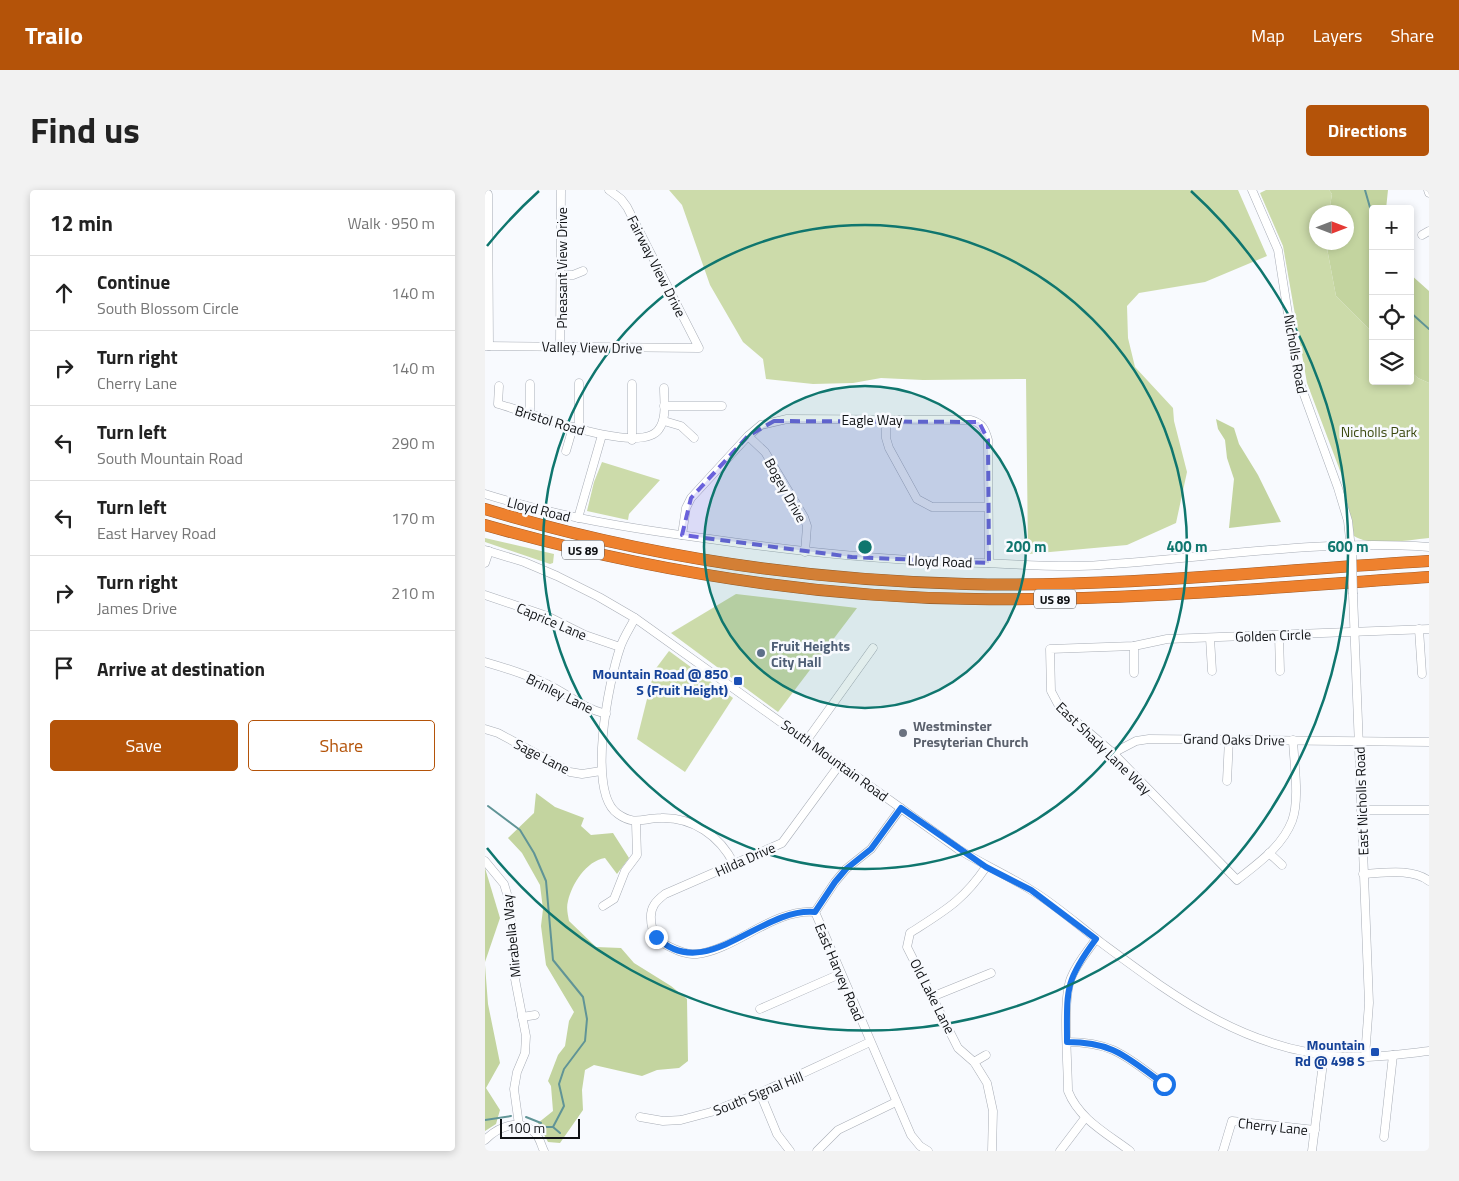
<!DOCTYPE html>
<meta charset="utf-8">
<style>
:root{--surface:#fff;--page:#f2f2f2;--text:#222;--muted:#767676;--line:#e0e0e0;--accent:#b45309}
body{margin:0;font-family:"Titillium Web",sans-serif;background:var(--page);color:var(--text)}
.controls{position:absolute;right:15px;top:15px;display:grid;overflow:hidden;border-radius:5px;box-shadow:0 2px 8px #0003}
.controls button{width:45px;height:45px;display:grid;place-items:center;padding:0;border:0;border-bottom:1px solid var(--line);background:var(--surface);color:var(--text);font:25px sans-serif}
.compass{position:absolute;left:824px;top:15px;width:45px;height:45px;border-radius:50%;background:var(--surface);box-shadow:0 2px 8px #0003;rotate:90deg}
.scale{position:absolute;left:15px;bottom:12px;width:80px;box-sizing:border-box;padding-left:5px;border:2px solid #101215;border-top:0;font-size:14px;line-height:18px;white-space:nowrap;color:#101215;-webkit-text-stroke:4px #f8fafe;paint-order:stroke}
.stop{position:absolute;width:15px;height:15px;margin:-11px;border:4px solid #1a73e8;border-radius:50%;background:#fff}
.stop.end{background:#1a73e8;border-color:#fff;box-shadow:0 1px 5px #0008}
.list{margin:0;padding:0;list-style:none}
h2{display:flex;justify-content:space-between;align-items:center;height:65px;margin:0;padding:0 20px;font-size:21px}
h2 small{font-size:16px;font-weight:400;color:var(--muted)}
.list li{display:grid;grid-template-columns:32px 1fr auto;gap:15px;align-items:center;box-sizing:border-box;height:75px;padding:0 20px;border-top:1px solid var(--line)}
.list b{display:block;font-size:19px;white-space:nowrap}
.list p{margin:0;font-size:16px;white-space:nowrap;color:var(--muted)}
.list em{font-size:16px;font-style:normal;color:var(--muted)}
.actions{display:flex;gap:10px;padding:15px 20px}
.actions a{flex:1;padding:11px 0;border:1px solid var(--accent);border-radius:5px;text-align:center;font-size:18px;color:var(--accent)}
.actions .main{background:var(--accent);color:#fff}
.icon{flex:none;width:28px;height:28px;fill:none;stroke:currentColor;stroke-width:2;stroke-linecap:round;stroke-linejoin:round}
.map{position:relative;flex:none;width:944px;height:961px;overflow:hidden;border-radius:5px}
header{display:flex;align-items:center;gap:30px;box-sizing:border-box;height:70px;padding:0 25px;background:var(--accent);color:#fff}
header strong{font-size:24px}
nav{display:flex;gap:28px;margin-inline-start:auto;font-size:18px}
.intro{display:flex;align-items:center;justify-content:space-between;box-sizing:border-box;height:120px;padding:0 30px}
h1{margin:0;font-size:35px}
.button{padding:12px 22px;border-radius:5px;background:var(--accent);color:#fff;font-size:18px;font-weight:700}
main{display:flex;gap:30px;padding:0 30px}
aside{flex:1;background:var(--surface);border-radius:5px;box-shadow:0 2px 8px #0003}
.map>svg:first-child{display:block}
.green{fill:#ccdbaa}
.forest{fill:#c3d49f}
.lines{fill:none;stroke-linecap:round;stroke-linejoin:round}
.stream{stroke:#609496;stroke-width:2}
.minor-casing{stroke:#a8adb6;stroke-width:9}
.highway-casing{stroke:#a05a25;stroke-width:12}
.minor{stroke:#fff;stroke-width:8}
.highway{stroke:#ee812e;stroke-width:11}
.minor-bridge-casing{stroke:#a8adb6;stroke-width:9;stroke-linecap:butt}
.minor-bridge{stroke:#fff;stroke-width:8}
.route{stroke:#1a73e8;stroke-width:6}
.marked{fill:#6a61db;fill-opacity:0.2;stroke:#6a61db;stroke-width:4;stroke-dasharray:10 6;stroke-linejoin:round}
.ring{fill:none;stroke:#0f766e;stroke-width:2.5}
.service-dot{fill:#5c6f8a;stroke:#f8fafe;stroke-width:2}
.transit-dot{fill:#1a4fb4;stroke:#f8fafe;stroke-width:2}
.worship-dot{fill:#6b7280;stroke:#f8fafe;stroke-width:2}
.labels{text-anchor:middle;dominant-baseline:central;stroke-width:5;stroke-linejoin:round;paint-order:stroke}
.shield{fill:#f8fafe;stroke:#56585b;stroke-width:1}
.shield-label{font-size:12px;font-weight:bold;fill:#101215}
.street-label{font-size:14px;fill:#101215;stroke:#f8fafe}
.park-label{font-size:14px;fill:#3a480e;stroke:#f8fafe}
.service-label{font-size:14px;font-weight:bold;fill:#4e5e75;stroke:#f8fafe;text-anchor:start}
.transit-label{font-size:14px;font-weight:bold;fill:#164399;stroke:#f8fafe;text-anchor:end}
.worship-label{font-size:14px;font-weight:bold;fill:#5b616d;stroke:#f8fafe;text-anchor:start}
.centre{fill:#0f766e;stroke:#f8fafe;stroke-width:2.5}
.ring-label{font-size:15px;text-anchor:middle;font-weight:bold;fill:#0f766e;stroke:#f8fafe;stroke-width:5;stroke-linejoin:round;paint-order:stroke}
</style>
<header>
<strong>Trailo</strong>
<nav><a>Map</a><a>Layers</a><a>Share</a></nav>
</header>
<div class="intro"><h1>Find us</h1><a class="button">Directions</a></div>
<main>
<aside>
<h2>12 min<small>Walk · 950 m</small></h2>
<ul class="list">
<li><svg class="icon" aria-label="ahead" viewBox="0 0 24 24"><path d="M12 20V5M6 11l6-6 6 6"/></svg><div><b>Continue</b><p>South Blossom Circle</p></div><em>140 m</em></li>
<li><svg class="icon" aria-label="right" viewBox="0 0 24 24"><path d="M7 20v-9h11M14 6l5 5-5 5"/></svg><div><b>Turn right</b><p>Cherry Lane</p></div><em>140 m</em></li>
<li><svg class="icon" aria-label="left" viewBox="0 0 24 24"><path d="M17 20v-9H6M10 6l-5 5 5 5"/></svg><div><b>Turn left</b><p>South Mountain Road</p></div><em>290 m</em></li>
<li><svg class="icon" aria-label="left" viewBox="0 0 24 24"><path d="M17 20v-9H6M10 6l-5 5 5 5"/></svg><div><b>Turn left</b><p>East Harvey Road</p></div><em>170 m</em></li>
<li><svg class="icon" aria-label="right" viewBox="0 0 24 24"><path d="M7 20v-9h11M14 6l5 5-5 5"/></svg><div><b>Turn right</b><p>James Drive</p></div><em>210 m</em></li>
<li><svg class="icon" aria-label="arrive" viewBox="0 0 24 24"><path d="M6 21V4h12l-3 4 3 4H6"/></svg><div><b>Arrive at destination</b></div></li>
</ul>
<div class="actions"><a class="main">Save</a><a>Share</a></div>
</aside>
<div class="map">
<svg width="944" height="961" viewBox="0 0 944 961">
<rect width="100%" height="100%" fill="#f8fafe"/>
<g class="green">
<polygon points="184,0 753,0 782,66 720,92 654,103 642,116 643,148 650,177 688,218 689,231 702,282 691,333 642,355 543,364 541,189 438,190 396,188 368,193 328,194 281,189 278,169 258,152 225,95 197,15"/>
<path d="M781,0H844L847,4L844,22H832V52L841,53L851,106L888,143V191H925V181L933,188L944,193V348C925,350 885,357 869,346L857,286L822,193L798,56L775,3Z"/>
<polygon points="117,272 175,290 144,324 143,330 102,321 109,292"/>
<polygon points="0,348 69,364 68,373 65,374 0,352"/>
<polygon points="251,404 372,418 293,522 186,443"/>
<polygon points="184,461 248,508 200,582 152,549 169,481"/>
</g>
<g class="forest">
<polygon points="844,0 903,0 901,19 888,19 888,143 851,106 841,53 862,52 862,22 844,22 847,4"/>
<polygon points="925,84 944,101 944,193 933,188 925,181"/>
<polygon points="731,229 749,238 754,254 773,285 796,332 744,338 749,289 742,268 740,250 733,239"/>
<path d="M51,603L70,617L99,628L96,636L106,645L128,643L144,668L132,684L120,668C101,671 87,694 83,711C81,718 83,725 84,731L111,757L136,758L149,773L186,796L202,809L203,871L194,878L172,880L157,886L109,875L100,880L97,900L98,920L75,953L63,952L53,933L68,921L66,896L63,891L73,865L80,856L84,831L89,822L61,775L56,736L58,719L55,695L37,663L23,648L49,623Z"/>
<polygon points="0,678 15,728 0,772"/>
<polygon points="0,775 3,814 15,873 1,898 15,920 11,934 0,941"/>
</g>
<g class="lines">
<g class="stream">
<polyline points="880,0 888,28"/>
<polyline points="925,122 944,139"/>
<polyline points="3,616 35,640 49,663 61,691 68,770 98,807 102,829 100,851 79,879 74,894 79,916 68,937 61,937"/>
<polyline points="41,927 56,933"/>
<polyline points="0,930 26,926"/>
<polyline points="68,937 75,943"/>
</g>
<g class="minor-casing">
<g id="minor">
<polyline points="767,0 793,60 813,188 853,298 863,331 866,359"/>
<polyline points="943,0 944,3"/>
<polyline points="0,3 3,4 4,156"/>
<polyline points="937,45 944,41"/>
<polyline points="75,85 88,85 98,81"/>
<polyline points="0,156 214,158 142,17 136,9 124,0"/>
<polyline points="75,156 76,0"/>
<path d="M14,196L13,214C43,222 156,267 174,239C182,228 179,211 179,198"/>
<polyline points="179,216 237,216"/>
<polyline points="45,223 45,194"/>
<polyline points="401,229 401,248 404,258 432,309 447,317 503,317"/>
<polyline points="179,231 196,236 209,248"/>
<polyline points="94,238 94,193"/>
<polyline points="263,246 280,262 319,327 322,336 320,362"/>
<polyline points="147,250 147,194"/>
<polyline points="81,261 88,237"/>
<path d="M0,304C73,327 149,339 225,349C315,362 404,371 496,373C535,374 576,378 615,375C724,368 834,349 944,357"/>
<polyline points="93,328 117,245"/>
<path d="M197,345L201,318L206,308L263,246L276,235L302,229L486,230C497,233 500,239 503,250L504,373"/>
<path d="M0,360L39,372L72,386L114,407L150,428L473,659C497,674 522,685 546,700C571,715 594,736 618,754C695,811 765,863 865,867C891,868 918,864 944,861"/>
<polyline points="0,373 4,361"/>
<polyline points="868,404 884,813 880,867"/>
<polyline points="0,405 62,426 100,445 135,457"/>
<path d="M150,428C145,438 138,448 135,458C124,490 101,603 133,624C150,636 158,628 176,628C208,627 235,646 249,674"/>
<polyline points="934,439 937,484"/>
<polyline points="794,445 795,481"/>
<polyline points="725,448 727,481"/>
<polyline points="649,456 649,483"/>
<path d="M0,472C21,478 42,485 62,494C85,505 95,517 121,524"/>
<polyline points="0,539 13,543 85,582 97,584 116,581"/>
<polyline points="322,550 388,458"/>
<path d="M808,550C809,573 815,610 807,631C797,657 772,674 752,690L628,563L575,518L566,501L565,459L649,456L682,449L944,439"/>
<polyline points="628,563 651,551 664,549 944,552"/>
<polyline points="742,591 744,549"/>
<polyline points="416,618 386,659 361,679 350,692 330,722 426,945 435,956 443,961"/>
<polyline points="876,620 944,620"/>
<polyline points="784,663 797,675"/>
<polyline points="0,671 19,694 23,707 30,762 30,789 41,846 40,863 32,882 29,899 34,935"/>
<path d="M501,677C478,711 459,721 425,743L422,757L473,858L489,872L502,893L508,921L507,961"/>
<path d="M878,684C899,683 927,678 944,691"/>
<polyline points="118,716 129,709 140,681 152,665 151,633"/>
<path d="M330,722C289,718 250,760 212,764C202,765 193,761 183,756C173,751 166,741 166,729C165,717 171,711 180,704L297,653L355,574"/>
<path d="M611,749C602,762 592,773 586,788C577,810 583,874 583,901C594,929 621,943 645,961"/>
<polyline points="449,806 506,783"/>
<polyline points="275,819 355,784"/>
<polyline points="37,827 50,825"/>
<path d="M582,852C630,852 642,868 679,894"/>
<polyline points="489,872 501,865"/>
<polyline points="275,903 292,944 305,961"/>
<polyline points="155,927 178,931 196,930 226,922 275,903 385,852"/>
<polyline points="899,947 908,865"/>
<path d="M0,950C13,937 35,927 50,943C55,948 56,955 59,961"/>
<polyline points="332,961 353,940 411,912"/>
<polyline points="575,961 600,928"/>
<polyline points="738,961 747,931 830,940"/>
<polyline points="827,961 839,865"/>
</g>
</g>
<g class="highway-casing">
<g id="highway">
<path d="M0,319C156,366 318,390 481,394C635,398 790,380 944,371"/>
<path d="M0,335C159,380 325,407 490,409C641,411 793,397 944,387"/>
</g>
</g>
<use href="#minor" class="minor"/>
<use href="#highway" class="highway"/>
<g class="minor-bridge-casing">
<polyline id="minor-bridge" points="867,365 868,404"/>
</g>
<use href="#minor-bridge" class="minor-bridge"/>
</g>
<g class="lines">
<path class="route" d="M171,747C221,795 275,717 330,722L350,692L361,679L386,659L416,618L501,677L546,700L611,749C579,792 582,800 582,852C630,852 642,868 679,894"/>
</g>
<path class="marked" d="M289,231L494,232L503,250L504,373L367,367L197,345L206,308L263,246Z"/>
<circle cx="380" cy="357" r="161" fill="#0f766e" fill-opacity=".12"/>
<g class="ring">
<circle cx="380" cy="357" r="161"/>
<circle cx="380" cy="357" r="322"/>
<path d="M2 56A483 483 0 0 1 54 1M706 1A483 483 0 1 1 2 658"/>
</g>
<circle class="service-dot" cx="276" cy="463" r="5"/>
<g class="transit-dot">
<rect x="248" y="486" width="10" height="10" rx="2.5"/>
<rect x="885" y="857" width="10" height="10" rx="2.5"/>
</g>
<circle class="worship-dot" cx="418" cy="543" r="5"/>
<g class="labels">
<g class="shield">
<rect x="77" y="350.5" width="42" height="19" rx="4"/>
<rect x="549" y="399.5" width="42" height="19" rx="4"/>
</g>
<g class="shield-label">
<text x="98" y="360">US 89</text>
<text x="570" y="409">US 89</text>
</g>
<g class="street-label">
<text transform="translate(172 76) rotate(63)">Fairway View Drive</text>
<text transform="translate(76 78) rotate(-90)">Pheasant View Drive</text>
<text transform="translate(107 157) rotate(1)">Valley View Drive</text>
<text transform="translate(811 164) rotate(80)">Nicholls Road</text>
<text x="387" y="229">Eagle Way</text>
<text transform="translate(65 230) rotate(17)">Bristol Road</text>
<text transform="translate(301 300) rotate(61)">Bogey Drive</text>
<text transform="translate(54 319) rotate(14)">Lloyd Road</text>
<text transform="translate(455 371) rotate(2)">Lloyd Road</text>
<text transform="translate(67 431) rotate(23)">Caprice Lane</text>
<text transform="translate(788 445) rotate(-2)">Golden Circle</text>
<text transform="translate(75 503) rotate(26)">Brinley Lane</text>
<text transform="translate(749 549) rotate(1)">Grand Oaks Drive</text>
<text transform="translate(619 558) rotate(44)">East Shady Lane Way</text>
<text transform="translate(57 566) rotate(27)">Sage Lane</text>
<text transform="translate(350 570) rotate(36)">South Mountain Road</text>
<text transform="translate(876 611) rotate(-92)">East Nicholls Road</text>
<text transform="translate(260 669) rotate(-24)">Hilda Drive</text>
<text transform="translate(26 746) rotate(-96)">Mirabella Way</text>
<text transform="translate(355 782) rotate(67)">East Harvey Road</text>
<text transform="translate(448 806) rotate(63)">Old Lake Lane</text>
<text transform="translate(273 903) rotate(-22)">South Signal Hill</text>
<text transform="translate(788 936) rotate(6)">Cherry Lane</text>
</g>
<g class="park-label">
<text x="894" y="241">Nicholls Park</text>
</g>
<g class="service-label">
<text x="286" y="455">Fruit Heights<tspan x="286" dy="16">City Hall</tspan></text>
</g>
<g class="transit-label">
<text x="243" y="483">Mountain Road @ 850<tspan x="243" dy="16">S (Fruit Height)</tspan></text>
<text x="880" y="854">Mountain<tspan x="880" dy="16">Rd @ 498 S</tspan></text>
</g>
<g class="worship-label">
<text x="428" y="535">Westminster<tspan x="428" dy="16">Presyterian Church</tspan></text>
</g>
</g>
<circle cx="380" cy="357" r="8" class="centre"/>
<g class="ring-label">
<text x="541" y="362">200 m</text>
<text x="702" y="362">400 m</text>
<text x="863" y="362">600 m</text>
</g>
</svg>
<div class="controls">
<button>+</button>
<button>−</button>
<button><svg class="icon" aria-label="locate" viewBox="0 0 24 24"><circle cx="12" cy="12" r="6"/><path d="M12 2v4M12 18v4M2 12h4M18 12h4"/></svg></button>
<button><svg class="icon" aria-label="layers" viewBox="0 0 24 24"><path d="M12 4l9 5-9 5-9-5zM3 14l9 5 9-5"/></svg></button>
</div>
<svg class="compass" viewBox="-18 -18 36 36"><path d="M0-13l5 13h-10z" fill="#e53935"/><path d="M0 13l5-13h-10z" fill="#767676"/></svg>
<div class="scale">100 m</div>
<div class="stop" style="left:679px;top:894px"></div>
<div class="stop end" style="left:171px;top:747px"></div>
</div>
</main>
